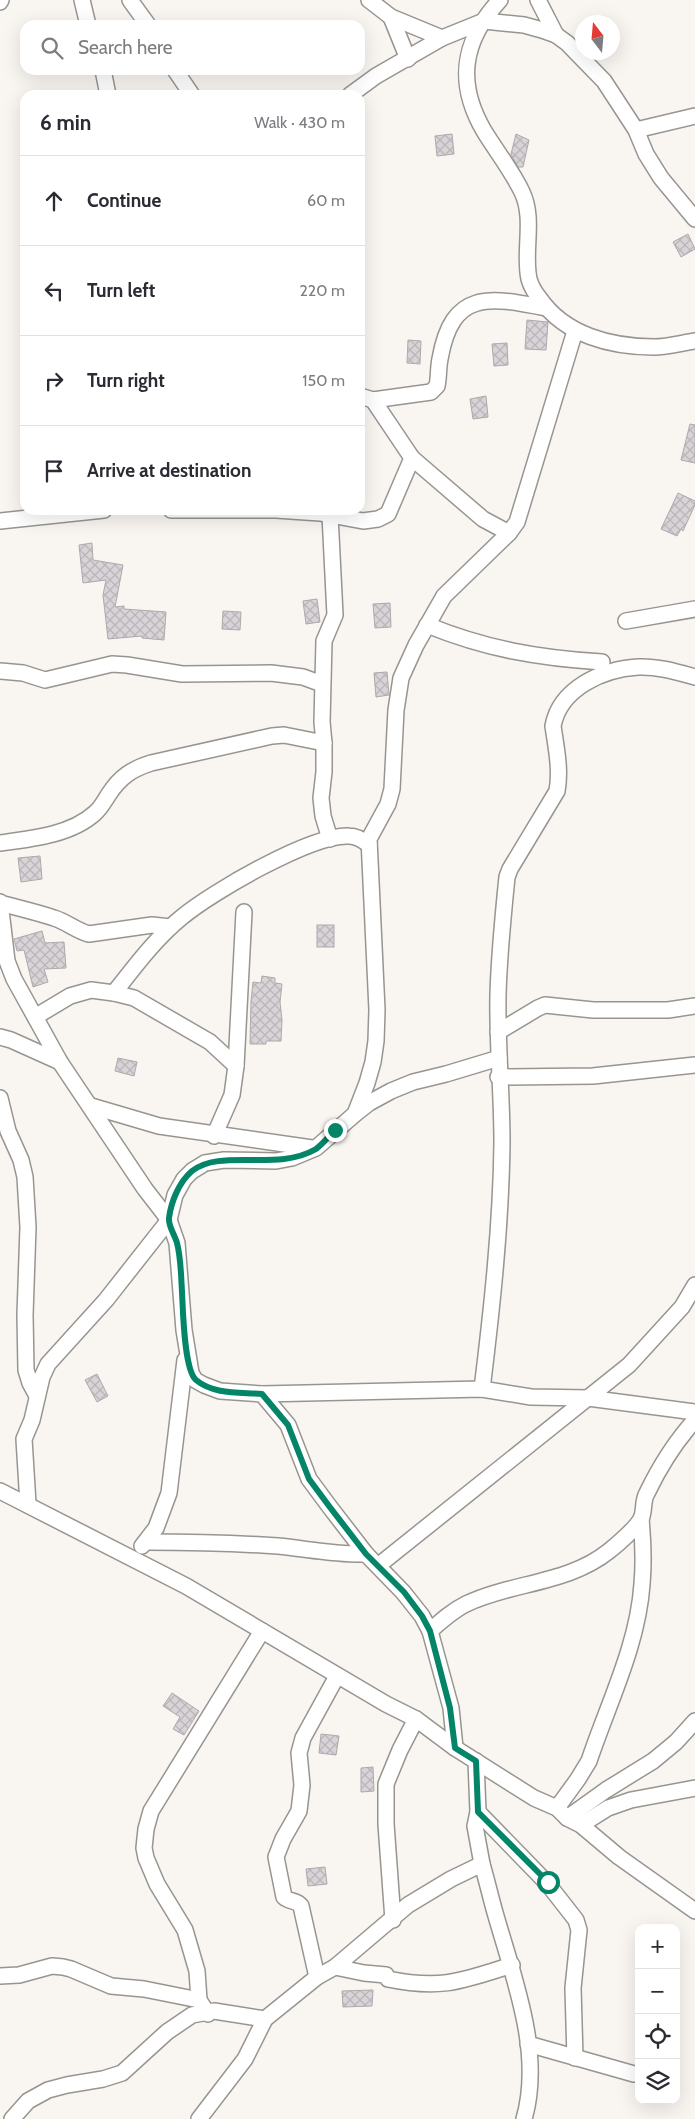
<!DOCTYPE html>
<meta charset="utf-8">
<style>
:root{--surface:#fff;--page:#f2f2f3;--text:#2b2b33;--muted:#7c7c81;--line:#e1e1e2}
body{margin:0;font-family:Cabin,sans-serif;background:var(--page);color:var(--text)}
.controls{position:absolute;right:15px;bottom:15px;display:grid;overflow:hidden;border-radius:10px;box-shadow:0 5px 20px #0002}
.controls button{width:45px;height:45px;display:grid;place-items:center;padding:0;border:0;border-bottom:1px solid var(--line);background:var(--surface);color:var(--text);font:25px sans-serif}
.compass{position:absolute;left:575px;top:15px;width:45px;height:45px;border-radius:50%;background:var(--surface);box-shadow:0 5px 20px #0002;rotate:344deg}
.stop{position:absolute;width:15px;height:15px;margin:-11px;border:4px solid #048567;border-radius:50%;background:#fff}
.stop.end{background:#048567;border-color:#fff;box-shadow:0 1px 5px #0008}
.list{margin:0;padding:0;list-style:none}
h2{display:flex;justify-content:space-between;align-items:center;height:65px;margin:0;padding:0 20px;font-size:21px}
h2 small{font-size:16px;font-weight:400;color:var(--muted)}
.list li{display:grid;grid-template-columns:32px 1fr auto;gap:15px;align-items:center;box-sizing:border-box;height:90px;padding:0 20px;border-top:1px solid var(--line)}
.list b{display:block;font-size:19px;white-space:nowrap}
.list em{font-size:16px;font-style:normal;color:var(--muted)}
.icon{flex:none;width:28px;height:28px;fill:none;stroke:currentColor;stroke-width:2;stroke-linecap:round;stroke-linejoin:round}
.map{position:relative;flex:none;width:695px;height:2119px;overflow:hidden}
.search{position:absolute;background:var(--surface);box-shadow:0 5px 20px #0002;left:20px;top:20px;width:345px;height:55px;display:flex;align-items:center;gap:12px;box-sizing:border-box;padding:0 18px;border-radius:15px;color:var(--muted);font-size:19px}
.panel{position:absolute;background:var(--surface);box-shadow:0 5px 20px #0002;left:20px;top:90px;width:345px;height:425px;border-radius:15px}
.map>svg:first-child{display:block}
.building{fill:url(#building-cross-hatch);stroke:#ada9ad}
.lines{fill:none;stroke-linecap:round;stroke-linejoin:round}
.street-casing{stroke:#989591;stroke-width:18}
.street{stroke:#fff;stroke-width:15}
.route{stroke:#048567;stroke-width:6}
</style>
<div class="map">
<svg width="695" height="2119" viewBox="0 0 695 2119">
<defs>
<pattern id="building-cross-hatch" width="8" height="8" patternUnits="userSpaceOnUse" patternTransform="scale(1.25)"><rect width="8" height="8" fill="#d7d3d7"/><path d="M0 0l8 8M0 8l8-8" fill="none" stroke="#b9b5b9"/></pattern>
</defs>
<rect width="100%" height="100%" fill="#f9f5f1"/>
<g class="building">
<polygon points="452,134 454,154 437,156 435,136"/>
<polygon points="516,134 529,140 523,167 518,167 511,154"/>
<polygon points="688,234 695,249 681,257 673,242"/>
<polygon points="527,320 548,322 546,350 525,349"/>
<polygon points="408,340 421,341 420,364 407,363"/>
<polygon points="507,343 508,365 494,366 492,344"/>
<polygon points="486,396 488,417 473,419 470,399"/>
<polygon points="690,424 695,425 695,463 681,460"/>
<polygon points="678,493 695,501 695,505 683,531 681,529 677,536 661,529"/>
<polygon points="92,543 93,560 123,565 115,607 124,606 124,609 166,612 164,640 142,638 142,636 108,639 103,595 106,580 83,583 79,545"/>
<polygon points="317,599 320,622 306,624 303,601"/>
<polygon points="390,603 391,627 375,628 373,604"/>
<polygon points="223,611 241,612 240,630 222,629"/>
<polygon points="387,672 389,695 376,697 374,673"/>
<polygon points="40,856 42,879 21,882 18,858"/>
<rect x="317" y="925" width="17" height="22"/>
<polygon points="42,931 45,943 64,942 66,968 44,969 48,982 33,987 24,950 17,951 14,939"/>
<polygon points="262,976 275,978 275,983 282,984 280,1002 282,1020 281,1041 266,1041 266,1044 250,1044 251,1001 253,982 261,983"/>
<polygon points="118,1058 137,1062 134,1076 115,1071"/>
<polygon points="97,1374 108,1396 97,1402 85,1380"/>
<polygon points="172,1693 199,1711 184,1735 173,1729 180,1717 163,1706"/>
<polygon points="321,1734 339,1736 336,1755 319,1753"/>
<polygon points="373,1767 374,1791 361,1792 361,1768"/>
<polygon points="325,1867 327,1884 308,1886 306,1869"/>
<polygon points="373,1990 372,2006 343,2007 342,1991"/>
</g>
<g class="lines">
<g class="street-casing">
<g id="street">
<polyline points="82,0 88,25"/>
<polyline points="130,0 148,25"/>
<polyline points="369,0 391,17 442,38"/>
<path d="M500,0C462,41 456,83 484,131C497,152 512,171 522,192C535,219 523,251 529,279C531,286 535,293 540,299C565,335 611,347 654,347C667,347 682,343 695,341"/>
<polyline points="538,0 556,35"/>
<polyline points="0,2 1,0"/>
<polyline points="391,17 408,59"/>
<polyline points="103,70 108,95"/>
<polyline points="175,70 192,95"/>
<polyline points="350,95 376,76 442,38 484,21 524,25 542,30 556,35 567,43 604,81 636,130 646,154 661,178 695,219"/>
<polyline points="636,130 695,116"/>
<polyline points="360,396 373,400 412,458 483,519 509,533"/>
<path d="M373,400L431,392L437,386C439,377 438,368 440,359C452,289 490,297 546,308"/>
<polyline points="171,510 276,510 320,513 363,521 378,519 388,514 412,458"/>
<polyline points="0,521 104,510"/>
<polyline points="626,621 695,609"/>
<path d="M427,625C486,649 538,658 602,662"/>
<polyline points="0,671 23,673 45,680 112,664 127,665 182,674 271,673 303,677 322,684"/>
<polyline points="330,839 323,816 321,798 324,772 324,743 322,722 324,641 335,615 330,515"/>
<path d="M0,843C31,839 71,835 95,813C101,808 105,800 109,794C120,777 132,769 151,763L272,736L284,735L324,743"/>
<polyline points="0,902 7,961 14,979 60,1062 145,1189 169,1220 177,1243 184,1330 191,1373 195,1380 204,1385 220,1391 262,1394 288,1425 309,1479 329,1506 366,1554 403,1592 422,1616 430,1631 451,1708 455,1748"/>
<path d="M0,903C18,908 36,912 54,918C67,922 77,931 89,934L152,925L170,927"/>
<path d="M114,993C135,966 156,938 182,917C212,892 312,834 349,836C357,836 363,840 369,845"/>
<polyline points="37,1019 40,1014 70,996 91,990 114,993 134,998 210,1042 236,1066"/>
<polyline points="498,1032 538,1008 545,1005 593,1010 668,1010 695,1006"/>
<polyline points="0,1037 11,1040 60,1062"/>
<polyline points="498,1077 593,1076 695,1065"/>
<polyline points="0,1098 8,1131 21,1160 25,1177 28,1227 25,1315 26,1370 30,1383 37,1396"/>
<polyline points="91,1106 159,1126 312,1148"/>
<polyline points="355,1114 367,1083 373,1062 376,1041 377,1010 369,839 388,804 392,789 396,710 401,678 416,645 444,596 509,533 517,522 575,331"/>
<polyline points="214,1136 232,1095 236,1066 244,912"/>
<path d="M482,1389C492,1308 501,1225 502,1143C502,1093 497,1044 498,995C499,955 503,916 507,877L510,869L557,791C561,770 556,747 553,726C560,688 603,669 638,667C657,666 677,672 695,677"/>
<polyline points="262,1394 482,1389 531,1397 588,1398 695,1412"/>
<polyline points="0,1491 186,1586 386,1704 416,1719 455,1748 534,1798 557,1808 567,1818 581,1825 619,1857 695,1911"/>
<polyline points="28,1504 24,1439 32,1420 42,1377 48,1364 106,1300 169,1220 175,1195 184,1179 192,1171 205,1163 224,1160 276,1161 292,1158 316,1148 355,1114 369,1103 391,1091 413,1082 446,1074 499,1058"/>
<path d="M147,1542C190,1542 234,1543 278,1546C308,1549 336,1555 366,1554"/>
<polyline points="142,1546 156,1528 169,1493 185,1360"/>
<polyline points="379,1565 629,1365 682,1307 695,1285"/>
<path d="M430,1631C441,1621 452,1611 466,1604C512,1582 568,1584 609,1551C618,1544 636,1528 641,1519C645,1511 642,1501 647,1493C660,1466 675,1442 695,1420"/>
<path d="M557,1808L578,1779L589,1761C608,1704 638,1645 642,1584C644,1562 643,1540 641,1519"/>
<polyline points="478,1812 547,1883 576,1920 579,1930 573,1988 575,2058"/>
<polyline points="567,1818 606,1790 653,1761 676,1742 695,1721"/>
<polyline points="581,1825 608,1808 631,1800 695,1788"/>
<path d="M482,1864C487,1881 491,1899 496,1916C514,1979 543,2053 524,2119"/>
<polyline points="393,1920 386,1824 386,1784 400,1750 416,1719"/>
<path d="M335,1967L364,1973L386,1975L388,1979C441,1990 462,1981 512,1965"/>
<polyline points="0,1976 19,1975 52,1966 63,1967 71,1969 111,1986 144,1989 199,2000"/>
<path d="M317,1977L301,1906C297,1900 289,1902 284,1897L276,1857L283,1839L299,1811L302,1785L299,1753L303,1738L337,1676"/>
<polyline points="208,2014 199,2000 197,1971 185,1930 157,1884 146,1858 144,1848 146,1829 151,1811 262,1631"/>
<polyline points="528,2044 634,2074"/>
<polyline points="12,2119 28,2101 48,2090 67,2085 103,2079 122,2073 167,2032 192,2015 214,2011 265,2019"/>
<polyline points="199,2119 245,2059 265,2019 317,1977 335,1967 408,1905 451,1879 482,1864 475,1826 478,1812 476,1761"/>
</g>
</g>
<use href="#street" class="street"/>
</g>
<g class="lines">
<path class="route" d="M335,1130C329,1136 323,1144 316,1149C277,1172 221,1148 192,1171C179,1182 171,1202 169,1218C168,1226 175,1235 177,1243C181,1258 181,1276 182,1292C183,1310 184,1370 196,1380C214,1395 241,1392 262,1394L288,1425L309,1479L329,1506L366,1554L404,1592L422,1616L430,1631L450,1708L455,1748L476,1761L478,1812L548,1882"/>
</g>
</svg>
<div class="controls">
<button>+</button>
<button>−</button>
<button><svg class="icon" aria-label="locate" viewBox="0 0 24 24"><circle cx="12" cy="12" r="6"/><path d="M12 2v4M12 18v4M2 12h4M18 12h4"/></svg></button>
<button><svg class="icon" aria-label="layers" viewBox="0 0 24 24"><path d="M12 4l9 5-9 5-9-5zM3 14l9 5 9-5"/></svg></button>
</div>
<svg class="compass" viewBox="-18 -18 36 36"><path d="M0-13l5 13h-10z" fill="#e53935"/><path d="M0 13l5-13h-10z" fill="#7c7c81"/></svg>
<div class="stop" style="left:548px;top:1882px"></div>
<div class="stop end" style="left:335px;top:1130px"></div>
<div class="search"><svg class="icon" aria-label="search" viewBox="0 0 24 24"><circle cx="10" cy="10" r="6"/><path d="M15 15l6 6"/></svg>Search here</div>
<section class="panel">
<h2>6 min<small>Walk · 430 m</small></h2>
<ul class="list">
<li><svg class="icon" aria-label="ahead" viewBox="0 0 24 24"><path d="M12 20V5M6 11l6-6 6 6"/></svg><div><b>Continue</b></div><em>60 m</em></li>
<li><svg class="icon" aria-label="left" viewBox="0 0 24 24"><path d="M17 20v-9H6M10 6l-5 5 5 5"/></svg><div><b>Turn left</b></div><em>220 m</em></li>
<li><svg class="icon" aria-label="right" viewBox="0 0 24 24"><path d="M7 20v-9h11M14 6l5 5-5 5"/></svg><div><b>Turn right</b></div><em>150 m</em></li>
<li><svg class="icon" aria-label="arrive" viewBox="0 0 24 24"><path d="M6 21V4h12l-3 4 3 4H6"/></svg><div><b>Arrive at destination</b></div></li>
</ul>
</section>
</div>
